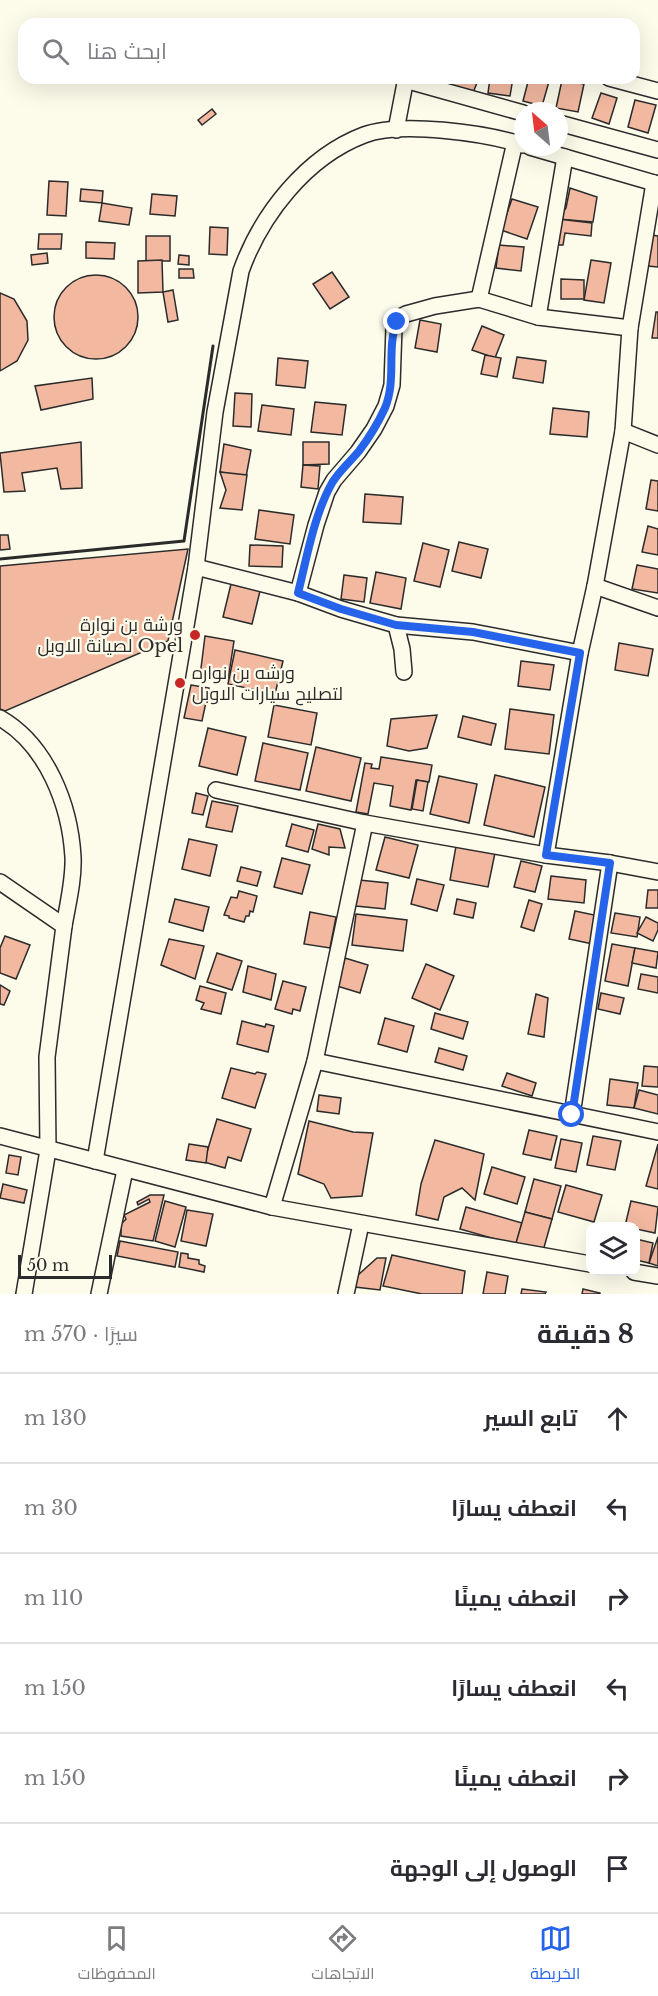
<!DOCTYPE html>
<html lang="ar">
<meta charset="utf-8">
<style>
:root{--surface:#fff;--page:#f7f7f7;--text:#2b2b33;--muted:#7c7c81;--line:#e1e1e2;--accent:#2563eb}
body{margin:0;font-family:"Libre Baskerville",Cairo,serif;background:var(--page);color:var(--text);direction:rtl}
.controls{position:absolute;right:18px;bottom:18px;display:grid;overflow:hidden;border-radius:12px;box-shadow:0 6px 24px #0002}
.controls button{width:54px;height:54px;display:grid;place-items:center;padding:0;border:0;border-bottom:2px solid var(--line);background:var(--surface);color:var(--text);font:30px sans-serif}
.compass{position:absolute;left:514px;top:102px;width:54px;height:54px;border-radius:50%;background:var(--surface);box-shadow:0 6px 24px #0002;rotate:332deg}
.scale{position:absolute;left:18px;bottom:15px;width:94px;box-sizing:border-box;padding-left:6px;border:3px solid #2b2b2b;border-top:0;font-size:16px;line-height:21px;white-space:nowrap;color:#2b2b2b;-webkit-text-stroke:4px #fdfbea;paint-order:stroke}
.stop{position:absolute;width:18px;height:18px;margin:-14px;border:4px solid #2563eb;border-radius:50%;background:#fff}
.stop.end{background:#2563eb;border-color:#fff;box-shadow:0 2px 6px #0008}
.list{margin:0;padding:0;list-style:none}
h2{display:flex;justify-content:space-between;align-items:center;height:78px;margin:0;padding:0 24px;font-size:26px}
h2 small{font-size:20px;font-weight:400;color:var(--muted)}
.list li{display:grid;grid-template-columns:39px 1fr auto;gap:18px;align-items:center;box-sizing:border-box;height:90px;padding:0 24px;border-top:2px solid var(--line)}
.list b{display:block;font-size:22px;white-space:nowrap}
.list em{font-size:20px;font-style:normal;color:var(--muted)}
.icon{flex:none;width:33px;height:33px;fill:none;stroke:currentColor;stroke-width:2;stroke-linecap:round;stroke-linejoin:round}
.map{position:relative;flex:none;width:658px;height:1294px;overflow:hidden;direction:ltr}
.search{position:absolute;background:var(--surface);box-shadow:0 6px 24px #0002;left:18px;right:18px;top:18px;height:66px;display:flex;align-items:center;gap:15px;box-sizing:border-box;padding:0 21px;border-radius:18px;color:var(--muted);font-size:22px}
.sheet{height:618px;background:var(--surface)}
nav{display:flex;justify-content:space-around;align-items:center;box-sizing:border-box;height:84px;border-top:2px solid var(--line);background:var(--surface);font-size:16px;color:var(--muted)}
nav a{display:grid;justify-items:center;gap:3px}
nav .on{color:var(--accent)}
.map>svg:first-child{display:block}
.building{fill:#f2b8a0;stroke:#2b2b2b;stroke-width:1.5}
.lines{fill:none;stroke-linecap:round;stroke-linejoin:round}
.minor-casing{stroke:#2b2b2b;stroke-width:18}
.minor{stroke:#fdfbea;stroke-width:15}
.wall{stroke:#2b2b2b;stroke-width:3}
.route{stroke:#2563eb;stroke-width:8}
.poi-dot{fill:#c62828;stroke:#fdfbea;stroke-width:2}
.labels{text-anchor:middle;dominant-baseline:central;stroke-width:4.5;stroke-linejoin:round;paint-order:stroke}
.poi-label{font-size:18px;fill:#2b2b2b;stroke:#fdfbea;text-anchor:end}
</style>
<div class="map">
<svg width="658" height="1294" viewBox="0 0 658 1294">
<rect width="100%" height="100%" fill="#fdfbea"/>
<g class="building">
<polygon points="448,78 479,78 472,95 446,85"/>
<polygon points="490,78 513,78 510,96 488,93"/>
<polygon points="529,78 550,78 542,106 523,101"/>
<polygon points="562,80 584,84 578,112 556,108"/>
<polygon points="601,93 617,98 609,124 592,118"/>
<polygon points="635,100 656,105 648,133 628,127"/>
<polygon points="212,109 216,114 202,125 198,120"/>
<polygon points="49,181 68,182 66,216 47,215"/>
<polygon points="570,188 597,197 593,222 558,219 566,208"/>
<polygon points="81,189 103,191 102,203 80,201"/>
<polygon points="152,194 177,196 175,216 150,214"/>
<polygon points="512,199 538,207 527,239 501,230"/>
<polygon points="102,203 132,208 129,225 99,221"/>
<polygon points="558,219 592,223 591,236 565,233 563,245 554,245"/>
<polygon points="210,227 228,228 227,255 209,254"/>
<polygon points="39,234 62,234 61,249 38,249"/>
<polygon points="652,235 658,236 658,267 648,266"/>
<rect x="146" y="236" width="24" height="25"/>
<polygon points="86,242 115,243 114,259 86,258"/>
<polygon points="499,245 524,247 521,271 496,268"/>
<polygon points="47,253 48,263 32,265 31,255"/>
<polygon points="179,255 189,256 189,265 178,264"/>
<polygon points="162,260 163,292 138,293 138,261"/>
<polygon points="591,260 611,263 604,303 584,300"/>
<polygon points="179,269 193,269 194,278 179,278"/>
<polygon points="332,272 349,297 330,309 313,284"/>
<circle cx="96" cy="317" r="42"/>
<polygon points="561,279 584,280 584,299 561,299"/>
<polygon points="173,290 178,320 168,322 163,292"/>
<polygon points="0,293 14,299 27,321 28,340 17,361 0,371"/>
<polygon points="656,312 658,312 658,338 652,338"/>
<polygon points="420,320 441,324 437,352 415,348"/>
<polygon points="482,326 504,335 495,358 472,350"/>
<polygon points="485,355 501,358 497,377 481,374"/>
<polygon points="517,357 546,361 543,383 513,378"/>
<polygon points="278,358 308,361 305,388 276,385"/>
<polygon points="92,378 93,399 41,410 35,386"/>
<polygon points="235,393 252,394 251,427 233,426"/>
<polygon points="315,402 346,405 342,435 311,432"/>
<polygon points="262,405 294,409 291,435 258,431"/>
<polygon points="553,408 589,412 587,437 550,434"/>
<polygon points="81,442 82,488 61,489 57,468 22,473 25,491 4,492 0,453"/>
<polygon points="303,442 329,442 329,464 303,465"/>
<polygon points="224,444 251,450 246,477 220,472"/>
<polygon points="303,465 320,466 318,489 301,487"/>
<polygon points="220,472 247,475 242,510 220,508 226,490"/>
<polygon points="651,480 658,481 658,511 646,509"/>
<polygon points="365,494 403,497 401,524 363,522"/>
<polygon points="259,510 294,515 290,544 255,539"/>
<polygon points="648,526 658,529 658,555 642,552"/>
<polygon points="0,535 8,535 10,549 0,550"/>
<polygon points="459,542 488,549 481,578 452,571"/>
<polygon points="423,543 449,550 440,587 414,581"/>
<polygon points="250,545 283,546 282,567 249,566"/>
<polygon points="188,549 168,641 5,711 0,709 0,566"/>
<polygon points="637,565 658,569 658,593 632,589"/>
<polygon points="376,572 406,578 401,609 370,603"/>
<polygon points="344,575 367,578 364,602 341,599"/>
<polygon points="231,584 260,591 252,624 223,617"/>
<polygon points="205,636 234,641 228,680 200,676"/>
<polygon points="619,643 653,649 648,676 615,670"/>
<polygon points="235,650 283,661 275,694 228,684"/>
<polygon points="521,661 554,665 550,690 518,686"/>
<polygon points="191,685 209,688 202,721 184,718"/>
<polygon points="274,705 317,713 311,745 268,737"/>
<polygon points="510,709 554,715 549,754 505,749"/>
<polygon points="437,715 427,748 409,751 387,746 391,719"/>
<polygon points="463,716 496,724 491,745 458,737"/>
<polygon points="208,728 246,737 237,775 199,766"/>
<polygon points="263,743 308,753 300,790 255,781"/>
<polygon points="316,747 361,758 351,801 306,791"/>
<polygon points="381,757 432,765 429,782 416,780 411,810 390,806 393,786 374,783 368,814 356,812 365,763 372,764 371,768 379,769"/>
<polygon points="495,775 545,787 534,837 484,825"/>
<polygon points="439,776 477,784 469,823 430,814"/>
<polygon points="417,780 428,782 423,811 412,809"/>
<polygon points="196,793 208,796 203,815 192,813"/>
<polygon points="212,801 238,806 232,832 206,827"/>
<polygon points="292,824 314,830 308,852 286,846"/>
<polygon points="318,824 340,829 345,848 329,847 329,855 312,849"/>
<polygon points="385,837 418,845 409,878 376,870"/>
<polygon points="189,839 217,845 210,876 182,869"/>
<polygon points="456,846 495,853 488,887 450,880"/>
<polygon points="282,858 310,865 302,894 274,887"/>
<polygon points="521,861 542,866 535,892 514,887"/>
<polygon points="241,867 261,872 257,886 237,881"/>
<polygon points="551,876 586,880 584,903 548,899"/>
<polygon points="417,879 444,885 437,911 411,904"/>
<polygon points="359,880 388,883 385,909 356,906"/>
<polygon points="648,890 658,890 658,908 646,908"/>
<polygon points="239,891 257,896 253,912 250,911 249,916 246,916 244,922 229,918 229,916 224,915 231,897 237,898"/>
<polygon points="175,899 209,907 203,931 169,922"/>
<polygon points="457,899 476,903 473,918 454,914"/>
<polygon points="529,900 542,904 534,931 521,927"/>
<polygon points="575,911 599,916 593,944 569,939"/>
<polygon points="310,912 336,917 330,948 304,944"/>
<polygon points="615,913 640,917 637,937 611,933"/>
<polygon points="356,914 407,920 403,951 352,945"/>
<polygon points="646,917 658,923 658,930 653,941 637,933"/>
<polygon points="5,936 30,945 16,979 0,973 0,948"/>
<polygon points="169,939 204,946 195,979 161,965"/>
<polygon points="612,944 635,948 628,986 605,981"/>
<polygon points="635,948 658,952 656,968 632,963"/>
<polygon points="217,953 242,961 232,990 207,982"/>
<polygon points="345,958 368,965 360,993 337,986"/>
<polygon points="426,964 454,976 440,1010 412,998"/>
<polygon points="248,966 276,974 271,1000 243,992"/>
<polygon points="641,974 658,977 658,993 638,989"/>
<polygon points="283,981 306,987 300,1011 293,1009 292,1014 275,1009"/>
<polygon points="0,985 10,991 4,1005 0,1004"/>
<polygon points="200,986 226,993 221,1014 201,1009 204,1003 196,1000"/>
<polygon points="601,993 624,998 620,1014 598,1009"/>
<polygon points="536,994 548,998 544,1037 528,1034"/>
<polygon points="435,1013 468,1022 463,1039 431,1029"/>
<polygon points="385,1018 414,1026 407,1052 378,1044"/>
<polygon points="242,1021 265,1027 266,1024 274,1026 268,1052 237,1044"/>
<polygon points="439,1048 467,1056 463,1070 435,1062"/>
<polygon points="644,1066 658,1067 658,1087 642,1086"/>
<polygon points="231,1068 255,1074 257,1072 266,1074 255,1108 222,1098"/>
<polygon points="507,1073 536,1083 532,1096 502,1086"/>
<polygon points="610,1079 638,1083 634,1108 607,1105"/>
<polygon points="639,1090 658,1095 658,1114 634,1108"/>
<polygon points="319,1095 341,1098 339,1114 317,1111"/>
<polygon points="217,1119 251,1129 241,1161 228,1157 225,1168 204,1162"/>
<polygon points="309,1121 353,1132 373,1133 362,1196 331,1198 324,1184 298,1174"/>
<polygon points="529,1130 557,1136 551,1160 523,1154"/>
<polygon points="593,1136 621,1141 615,1170 587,1165"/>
<polygon points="561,1139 582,1143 576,1172 555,1168"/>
<polygon points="435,1140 484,1154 475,1200 462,1188 444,1197 438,1220 416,1215 421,1184"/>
<polygon points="189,1144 208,1147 206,1163 186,1160"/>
<polygon points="658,1144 658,1189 646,1186"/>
<polygon points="9,1155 21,1157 18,1175 6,1173"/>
<polygon points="492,1167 525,1177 517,1204 484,1194"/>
<polygon points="534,1179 561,1186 552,1219 525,1212"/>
<polygon points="3,1184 27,1190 24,1203 0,1198"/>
<polygon points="566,1185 602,1195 594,1222 558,1212"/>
<polygon points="150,1195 164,1195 153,1241 121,1236 121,1224 126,1219 124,1215 150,1202 149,1199 138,1205 137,1202"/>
<polygon points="165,1201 186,1207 175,1247 155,1241"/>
<polygon points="631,1201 658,1207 655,1233 636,1229 636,1226 625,1226"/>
<polygon points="466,1207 522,1223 516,1245 460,1229"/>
<polygon points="187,1210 213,1214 206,1246 181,1241"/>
<polygon points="525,1212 552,1219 543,1251 516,1243"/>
<polygon points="658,1237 658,1266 649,1263"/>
<polygon points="636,1239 653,1243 649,1263 636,1260"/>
<polygon points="120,1241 178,1252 175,1267 117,1256"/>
<polygon points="181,1253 188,1254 188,1258 199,1260 199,1264 205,1266 204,1272 179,1267"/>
<polygon points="392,1255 465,1271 462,1294 422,1294 383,1286"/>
<polygon points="377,1258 386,1258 380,1290 355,1287 358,1275"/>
<polygon points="487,1272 508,1276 505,1294 483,1294"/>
<polygon points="522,1289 546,1292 545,1294 521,1294"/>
<polygon points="583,1289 600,1293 600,1294 582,1294"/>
</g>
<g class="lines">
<g class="minor-casing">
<g id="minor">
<polyline points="609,78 658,91"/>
<polyline points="405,80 523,113"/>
<polyline points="559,123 658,150"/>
<polyline points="396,130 406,78"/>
<polyline points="530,147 658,184"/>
<polyline points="479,299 515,142"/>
<polyline points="538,317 565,157"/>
<polyline points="623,431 658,445"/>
<polyline points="196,567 298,593 341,609 396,625 473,632 580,653"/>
<polyline points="595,586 658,608"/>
<polyline points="298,593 316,525 327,492 334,480 358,452 374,429 386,406 392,385 394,327 400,317 406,314 435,306 479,299 538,317 630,328"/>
<polyline points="396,625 402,649 404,672"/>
<path d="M0,718C47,745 70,805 73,857C74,879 68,903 64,926"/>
<polyline points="216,790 365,823 546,855 610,863 658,872"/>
<polyline points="546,855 580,653 595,586 623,431 630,328 654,183"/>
<polyline points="0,882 64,926 47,1057 48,1150 24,1294"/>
<polyline points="315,1061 658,1132"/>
<polyline points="572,1115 610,863"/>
<polyline points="0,1136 272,1207 590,1264"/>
<path d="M95,1161L196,567L215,412L241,271C261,215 306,157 364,135C401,121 485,133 523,145"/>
<polyline points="272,1207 315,1061 365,823"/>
<polyline points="634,1272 658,1276"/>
<polyline points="99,1294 125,1170"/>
<polyline points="346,1294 361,1224"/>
</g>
</g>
<use href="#minor" class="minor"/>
<polyline class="wall" points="0,559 184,541 213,346"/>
</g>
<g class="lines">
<path class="route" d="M397,322C386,347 397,379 385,408C378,423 369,438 359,451C350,462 339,471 332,483C314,515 307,557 298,593L341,609L396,625L473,632L580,653L546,855L610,863L572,1115"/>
</g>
<g class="poi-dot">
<circle cx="195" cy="635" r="6"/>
<circle cx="180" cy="683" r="6"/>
</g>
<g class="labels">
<g class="poi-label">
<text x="183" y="625">ورشة بن نوارة<tspan x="183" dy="21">لصيانة الاوبل Opel</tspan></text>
<text x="192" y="673" text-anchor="start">ورشه بن نواره<tspan x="192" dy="21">لتصليح سيارات الاوبل</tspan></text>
</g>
</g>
</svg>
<div class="controls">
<button><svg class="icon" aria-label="layers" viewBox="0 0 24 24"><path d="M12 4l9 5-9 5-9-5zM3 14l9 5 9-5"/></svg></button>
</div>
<svg class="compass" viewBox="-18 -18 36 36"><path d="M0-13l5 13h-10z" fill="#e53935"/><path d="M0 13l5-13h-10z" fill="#7c7c81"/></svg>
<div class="scale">50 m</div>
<div class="stop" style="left:572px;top:1115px"></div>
<div class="stop end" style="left:397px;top:322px"></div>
<div class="search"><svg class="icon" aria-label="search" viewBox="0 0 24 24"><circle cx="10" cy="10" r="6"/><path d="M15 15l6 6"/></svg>ابحث هنا</div>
</div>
<section class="sheet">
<h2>8 دقيقة<small>سيرًا · 570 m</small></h2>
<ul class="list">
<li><svg class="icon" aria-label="ahead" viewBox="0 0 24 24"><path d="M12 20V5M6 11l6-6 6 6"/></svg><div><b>تابع السير</b></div><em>130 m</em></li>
<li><svg class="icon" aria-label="left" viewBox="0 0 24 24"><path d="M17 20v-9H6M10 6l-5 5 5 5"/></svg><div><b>انعطف يسارًا</b></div><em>30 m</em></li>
<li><svg class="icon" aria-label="right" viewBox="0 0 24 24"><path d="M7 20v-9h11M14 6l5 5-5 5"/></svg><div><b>انعطف يمينًا</b></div><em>110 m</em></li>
<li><svg class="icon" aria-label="left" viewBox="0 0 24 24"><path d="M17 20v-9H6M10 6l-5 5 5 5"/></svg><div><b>انعطف يسارًا</b></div><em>150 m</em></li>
<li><svg class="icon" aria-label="right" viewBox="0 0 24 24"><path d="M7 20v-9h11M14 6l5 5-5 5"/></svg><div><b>انعطف يمينًا</b></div><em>150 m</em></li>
<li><svg class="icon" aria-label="arrive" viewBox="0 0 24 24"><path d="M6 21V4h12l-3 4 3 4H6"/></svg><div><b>الوصول إلى الوجهة</b></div></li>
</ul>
</section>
<nav>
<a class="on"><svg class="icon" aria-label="map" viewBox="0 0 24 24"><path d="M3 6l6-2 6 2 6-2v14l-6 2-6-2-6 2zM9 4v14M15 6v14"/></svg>الخريطة</a>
<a><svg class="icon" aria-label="directions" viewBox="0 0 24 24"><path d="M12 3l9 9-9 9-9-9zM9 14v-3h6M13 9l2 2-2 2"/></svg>الاتجاهات</a>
<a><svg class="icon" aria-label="saved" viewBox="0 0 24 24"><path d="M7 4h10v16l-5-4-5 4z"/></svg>المحفوظات</a>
</nav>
